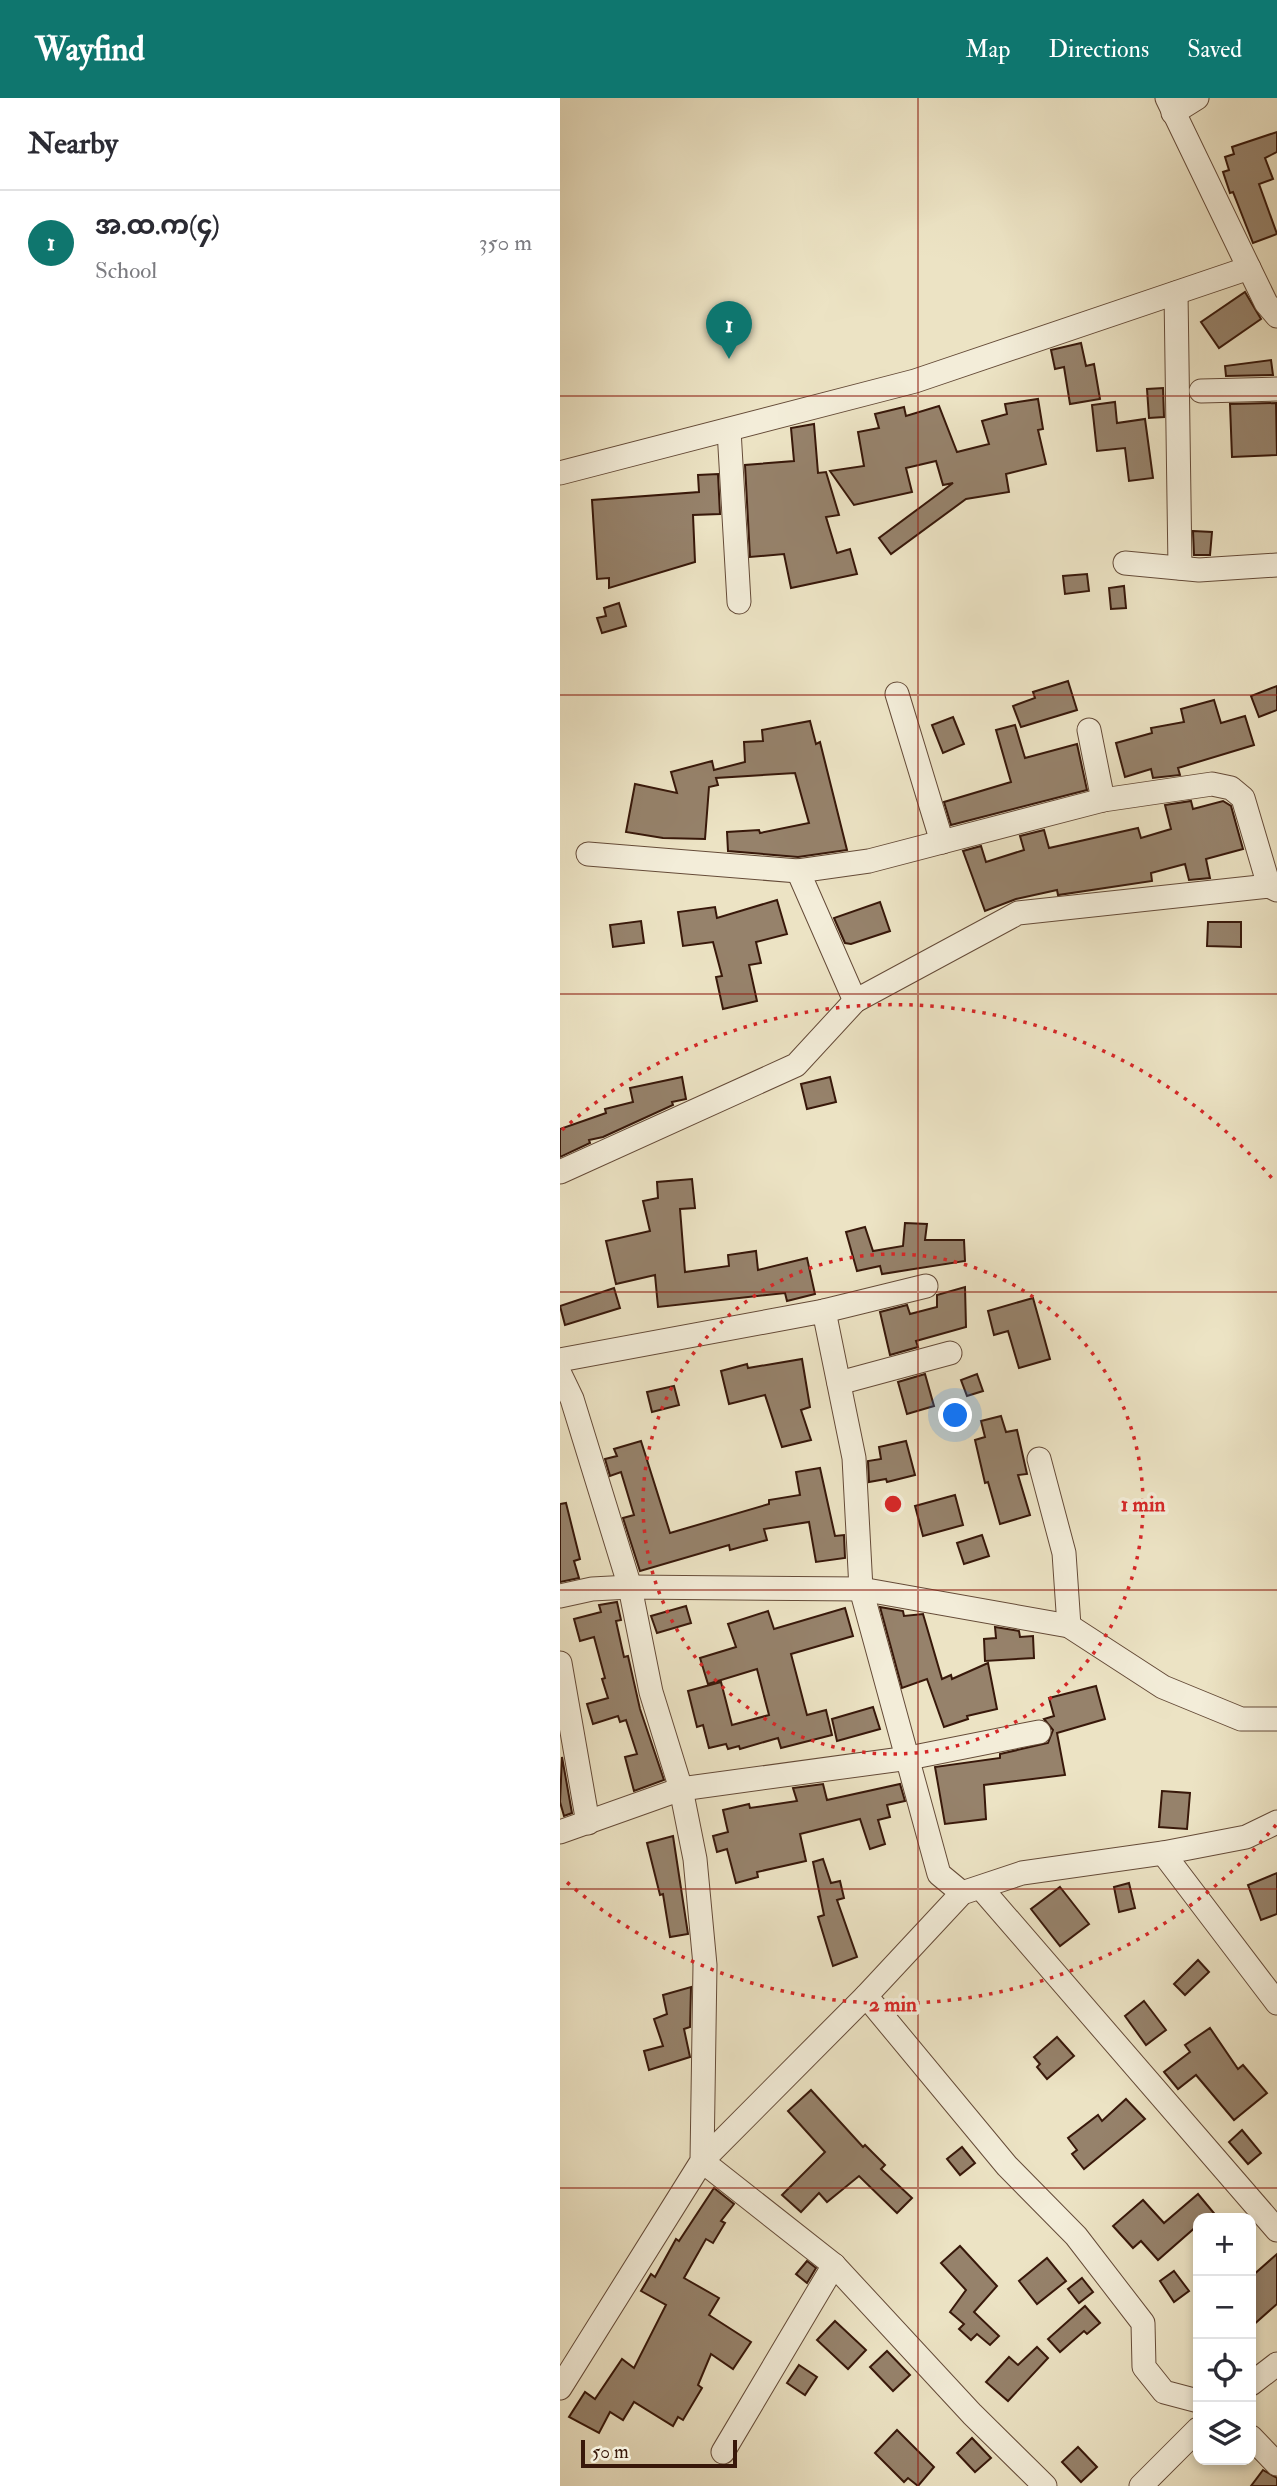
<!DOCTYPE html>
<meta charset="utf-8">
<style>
:root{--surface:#fff;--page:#f2f2f3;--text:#2b2b33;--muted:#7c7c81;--line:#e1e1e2;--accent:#0f766e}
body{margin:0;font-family:"IM FELL Double Pica","Noto Sans Myanmar",serif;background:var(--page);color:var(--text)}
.controls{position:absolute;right:21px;bottom:21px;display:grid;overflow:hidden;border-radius:14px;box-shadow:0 4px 10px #0003}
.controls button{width:63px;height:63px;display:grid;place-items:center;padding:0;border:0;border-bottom:2px solid var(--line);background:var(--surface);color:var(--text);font:35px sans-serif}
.scale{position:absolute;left:21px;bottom:18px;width:156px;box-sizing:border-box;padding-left:7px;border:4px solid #38180a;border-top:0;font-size:19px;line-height:24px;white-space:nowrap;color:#38180a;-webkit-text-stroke:5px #f3edd9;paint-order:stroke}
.you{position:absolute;left:396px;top:1318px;width:24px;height:24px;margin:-18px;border:5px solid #fff;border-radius:50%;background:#1a73e8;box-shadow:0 0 0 10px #1a73e833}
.badge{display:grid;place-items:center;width:46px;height:46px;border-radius:50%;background:var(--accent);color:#fff;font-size:23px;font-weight:700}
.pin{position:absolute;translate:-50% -58px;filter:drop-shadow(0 2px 4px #0008)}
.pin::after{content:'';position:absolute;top:37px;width:24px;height:21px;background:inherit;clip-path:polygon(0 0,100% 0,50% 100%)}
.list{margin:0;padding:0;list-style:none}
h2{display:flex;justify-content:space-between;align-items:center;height:91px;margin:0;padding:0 28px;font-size:30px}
h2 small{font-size:23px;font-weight:400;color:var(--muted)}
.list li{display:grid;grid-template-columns:46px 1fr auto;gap:21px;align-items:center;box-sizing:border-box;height:105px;padding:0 28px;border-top:2px solid var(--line)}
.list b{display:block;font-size:26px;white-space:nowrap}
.list p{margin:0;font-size:23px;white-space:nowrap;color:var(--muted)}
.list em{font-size:23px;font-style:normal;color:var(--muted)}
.icon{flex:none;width:38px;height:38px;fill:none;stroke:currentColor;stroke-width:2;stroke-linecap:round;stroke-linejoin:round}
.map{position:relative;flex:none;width:717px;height:2388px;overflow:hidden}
header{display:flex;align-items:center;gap:42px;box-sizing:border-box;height:98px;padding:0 35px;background:var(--accent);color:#fff}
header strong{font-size:33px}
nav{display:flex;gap:38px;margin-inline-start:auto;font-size:24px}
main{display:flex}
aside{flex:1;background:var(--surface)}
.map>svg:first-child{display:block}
.building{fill:#96826b;stroke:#38180a;stroke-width:2}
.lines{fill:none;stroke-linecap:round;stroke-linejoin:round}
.street-casing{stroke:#654b38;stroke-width:25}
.street{stroke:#f3edd9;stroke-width:23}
.grid{fill:none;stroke:#8f2418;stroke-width:2;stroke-opacity:0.55}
.ring{fill:none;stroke:#d62828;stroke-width:3.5;stroke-dasharray:3.5 7}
.centre{fill:#d62828;stroke:#f3edd9;stroke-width:3.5}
.ring-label{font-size:21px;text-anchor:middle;font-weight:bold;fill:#d62828;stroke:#f3edd9;stroke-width:7;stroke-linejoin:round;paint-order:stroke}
</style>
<header>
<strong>Wayfind</strong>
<nav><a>Map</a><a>Directions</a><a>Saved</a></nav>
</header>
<main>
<aside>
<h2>Nearby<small></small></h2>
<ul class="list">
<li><span class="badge">1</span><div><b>အ.ထ.က(၄)</b><p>School</p></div><em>350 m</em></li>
</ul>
</aside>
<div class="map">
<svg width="717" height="2388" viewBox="0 0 717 2388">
<rect width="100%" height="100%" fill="#ece3c4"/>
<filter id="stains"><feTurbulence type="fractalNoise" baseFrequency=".00286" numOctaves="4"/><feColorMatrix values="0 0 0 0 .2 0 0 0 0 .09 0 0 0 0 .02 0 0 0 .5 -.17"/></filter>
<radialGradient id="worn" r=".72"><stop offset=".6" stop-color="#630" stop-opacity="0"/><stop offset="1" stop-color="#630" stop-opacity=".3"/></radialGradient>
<g class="building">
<polygon points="717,34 717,54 705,60 713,81 699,86 717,136 693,145 673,94 670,95 663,74 669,72 665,59 674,56 672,49"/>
<polygon points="685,194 701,221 659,250 641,224"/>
<polygon points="521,245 526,268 534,266 540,301 510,306 504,269 495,271 491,252"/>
<polygon points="711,262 713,277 666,278 665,268"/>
<polygon points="603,290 604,319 589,320 587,291"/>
<polygon points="478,301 483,331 478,332 486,366 446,376 449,394 406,401 331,456 319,440 393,385 383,387 376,363 346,370 352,394 294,407 270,373 304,368 298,334 319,330 315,316 344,309 346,318 379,308 397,354 429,346 422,323 447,316 445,306"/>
<polygon points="555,304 557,325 585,321 593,380 569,383 565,350 537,353 532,307"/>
<polygon points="716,305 717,357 672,359 670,306"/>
<polygon points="254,326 258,375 266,374 279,417 266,419 277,455 290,451 297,476 231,490 224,456 190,459 185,367 234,363 231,330"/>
<polygon points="158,376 160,416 133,417 135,464 49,490 49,480 37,481 32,402 139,394 138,377"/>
<polygon points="633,433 652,434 650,457 634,457"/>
<polygon points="527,476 529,493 505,496 503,478"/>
<polygon points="564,488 566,510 551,511 549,490"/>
<polygon points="59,505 66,528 42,535 37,520 46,518 44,510"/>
<polygon points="508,583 517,612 461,629 453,608 475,600 473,594"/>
<polygon points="717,588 717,612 699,619 691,598"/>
<polygon points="654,602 661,625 685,618 694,647 618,670 620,677 593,680 591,671 565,679 556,645 592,635 591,630 624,624 621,611"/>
<polygon points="393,619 404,646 383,655 372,627"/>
<polygon points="250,623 256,646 260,644 287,752 238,759 168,753 167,734 199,732 200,735 249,725 235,675 156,680 158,687 149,689 145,741 103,740 66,734 75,686 117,695 111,674 152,663 154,672 185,664 184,644 203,643 202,632"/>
<polygon points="455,627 465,660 517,646 527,692 391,727 384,704 451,684 436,632"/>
<polygon points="631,703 633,711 663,703 671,708 683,751 646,761 650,780 629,782 625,766 591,775 592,783 498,797 497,792 456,801 425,813 403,753 421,748 426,764 464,752 460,738 484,732 489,750 578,730 581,740 611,731 605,707"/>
<polygon points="217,802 227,836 196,844 201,865 189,867 197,903 163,911 156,879 162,878 153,844 123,848 118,814 155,809 157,820"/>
<polygon points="320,804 330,833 291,846 285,845 274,820"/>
<polygon points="81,823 84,845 53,849 50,827"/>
<polygon points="648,824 681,824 681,849 647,848"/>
<polygon points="122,979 126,1001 112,1004 113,1007 43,1039 29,1042 30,1045 0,1059 0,1031 46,1015 45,1011 73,1004 70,990"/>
<polygon points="270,979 276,1004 247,1011 241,986"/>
<polygon points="132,1081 135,1110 120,1111 125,1174 169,1168 168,1157 196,1153 198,1172 247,1160 255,1196 227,1203 225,1195 98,1209 95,1177 56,1186 46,1143 90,1133 83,1103 98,1100 97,1084"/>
<polygon points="345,1125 367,1126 365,1142 404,1142 405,1163 322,1176 320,1168 297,1173 286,1134 305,1129 313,1153 343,1148"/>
<polygon points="405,1189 406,1229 356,1243 358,1249 330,1257 320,1214 347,1207 350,1216 377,1209 377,1197"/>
<polygon points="54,1190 60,1210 5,1227 0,1208"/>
<polygon points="473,1200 490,1261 459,1270 448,1233 434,1237 428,1213"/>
<polygon points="242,1261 250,1309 241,1312 251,1342 222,1349 205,1297 169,1306 161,1273 187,1266 188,1270"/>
<polygon points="365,1276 374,1308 347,1316 338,1284"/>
<polygon points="417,1276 423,1293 407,1298 401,1282"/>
<polygon points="114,1288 119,1307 92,1314 87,1294"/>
<polygon points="441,1318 446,1334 457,1332 467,1376 458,1377 470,1417 440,1426 428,1384 425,1385 415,1342 425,1339 421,1323"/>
<polygon points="81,1343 110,1435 209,1406 209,1402 240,1397 236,1374 260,1370 275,1438 284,1437 285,1460 256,1464 249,1424 204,1431 207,1442 170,1452 169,1447 80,1473 63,1420 74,1417 61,1374 50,1378 45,1361 57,1358 54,1351"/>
<polygon points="346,1343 355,1377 327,1384 326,1381 309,1384 308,1363 321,1361 319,1349"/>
<polygon points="395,1397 403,1427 363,1438 355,1408"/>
<polygon points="6,1405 20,1461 14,1463 19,1480 0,1484 0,1406"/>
<polygon points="422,1437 429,1458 404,1466 397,1445"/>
<polygon points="57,1504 61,1522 56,1523 64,1559 68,1558 80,1611 104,1682 74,1693 65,1659 77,1656 66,1622 60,1624 58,1618 33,1626 27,1606 48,1600 42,1581 45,1580 34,1539 20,1543 14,1521 41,1514 39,1507"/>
<polygon points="126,1508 131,1525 97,1535 91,1518"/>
<polygon points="320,1509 343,1513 344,1518 363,1516 382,1581 391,1577 392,1581 428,1565 437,1611 407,1618 408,1621 384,1629 367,1581 342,1590"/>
<polygon points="285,1510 293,1538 231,1556 247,1617 266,1612 272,1637 221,1650 218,1640 180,1651 179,1648 168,1651 166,1646 149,1650 143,1627 137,1629 128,1593 161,1584 172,1627 209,1617 197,1571 148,1586 140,1560 176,1549 168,1526 208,1513 214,1531"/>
<polygon points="435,1529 459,1533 460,1539 473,1538 474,1560 425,1563 424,1541 436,1540"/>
<polygon points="536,1588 545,1621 497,1635 505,1677 424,1687 426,1721 385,1726 375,1669 440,1660 440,1656 488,1645 493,1632 484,1621 494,1618 489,1600"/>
<polygon points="313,1609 320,1631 277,1643 272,1621"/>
<polygon points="2,1659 12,1715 4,1718 0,1704"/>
<polygon points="263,1686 267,1702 340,1686 345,1703 327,1707 330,1719 318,1722 325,1746 310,1751 300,1721 240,1736 246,1763 197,1774 198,1779 176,1785 167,1751 157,1754 153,1738 168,1734 163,1712 189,1706 190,1710 237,1703 233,1690"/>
<polygon points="602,1693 630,1695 627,1731 599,1729"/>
<polygon points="113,1738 128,1836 110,1839 103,1796 100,1797 87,1745"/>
<polygon points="263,1761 271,1785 280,1783 284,1800 277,1802 297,1859 273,1868 258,1819 264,1817 253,1764"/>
<polygon points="717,1775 717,1816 701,1822 688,1787"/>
<polygon points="569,1785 575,1810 559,1814 554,1789"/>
<polygon points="500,1789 529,1826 500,1848 471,1811"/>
<polygon points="638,1862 649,1874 625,1897 614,1886"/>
<polygon points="131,1889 130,1929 124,1931 130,1959 89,1972 84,1953 103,1948 94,1921 107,1916 103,1897"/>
<polygon points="584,1903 606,1932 586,1947 565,1918"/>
<polygon points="650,1930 678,1971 683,1967 707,1995 674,2022 636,1977 618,1991 604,1974 630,1954 625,1947"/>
<polygon points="497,1939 514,1958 487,1981 477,1969 480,1966 474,1959"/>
<polygon points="251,1992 303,2049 305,2047 325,2067 321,2071 352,2100 337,2115 299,2078 267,2104 259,2095 241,2114 222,2097 265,2054 228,2013"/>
<polygon points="566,2001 585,2021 524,2071 512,2056 517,2052 508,2040 538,2017 542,2023"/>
<polygon points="682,2032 701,2055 688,2066 669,2044"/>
<polygon points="402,2049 415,2065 400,2077 387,2061"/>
<polygon points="154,2090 174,2106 161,2123 165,2125 153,2145 146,2141 124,2180 159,2200 149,2217 191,2244 173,2271 151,2256 138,2287 142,2290 123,2322 118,2319 113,2328 74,2304 63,2322 50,2314 39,2335 9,2319 25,2294 35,2301 62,2261 74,2270 106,2207 81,2193 91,2176 95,2179 116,2141 119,2143"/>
<polygon points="638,2096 658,2120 638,2120 638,2127 598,2162 581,2143 573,2150 553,2128 583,2102 604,2125"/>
<polygon points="400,2148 437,2188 414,2214 439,2238 430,2247 417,2236 411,2242 399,2231 404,2226 390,2214 406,2192 381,2165"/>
<polygon points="717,2156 717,2206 691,2229 691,2179"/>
<polygon points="487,2160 506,2183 477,2206 459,2183"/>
<polygon points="247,2163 256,2170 247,2185 236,2176"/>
<polygon points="614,2173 629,2193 614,2204 600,2183"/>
<polygon points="522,2180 533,2194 519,2205 508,2191"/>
<polygon points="525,2208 540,2225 527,2236 524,2233 500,2254 488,2241"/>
<polygon points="275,2223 306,2252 288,2271 257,2242"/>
<polygon points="477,2249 488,2260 448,2303 426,2284 449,2259 458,2267"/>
<polygon points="327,2253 350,2277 333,2293 310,2269"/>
<polygon points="239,2267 257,2279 245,2297 227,2285"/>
<polygon points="337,2332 374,2369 358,2388 348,2380 344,2384 315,2355"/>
<polygon points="412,2340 431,2360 415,2374 397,2355"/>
<polygon points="518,2349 537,2369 521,2384 502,2364"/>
<polygon points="703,2372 717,2380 717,2388 691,2388"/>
</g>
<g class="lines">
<g class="street-casing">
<g id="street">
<polyline points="607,0 689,170 706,205 717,218"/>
<polyline points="613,15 637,0"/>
<polyline points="616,195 620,470"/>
<polyline points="641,293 717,291"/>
<polyline points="169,332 179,504"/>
<polyline points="0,375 355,283 689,170"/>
<polyline points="565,465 639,472 717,467"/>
<polyline points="337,596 382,744"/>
<polyline points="529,632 543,702"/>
<polyline points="28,756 238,773 309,763 543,702 652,686 671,690 683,700 709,788"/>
<polyline points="238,773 295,903"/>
<polyline points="0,1074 236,967 295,903 458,815 709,788 717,792"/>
<polyline points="264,1213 366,1188"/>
<polyline points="0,1262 264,1213 294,1360 301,1491 379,1776 402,1795"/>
<polyline points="0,1276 12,1301 70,1489 91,1594 121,1691 135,1761 145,1867 142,2063 0,2290"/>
<polyline points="279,1285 390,1255"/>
<polyline points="479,1361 504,1455 509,1528"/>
<polyline points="0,1498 32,1491 70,1489 301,1491 509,1528 603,1589 681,1621 717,1621"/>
<polyline points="0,1565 28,1725"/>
<polyline points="0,1734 121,1691 349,1660 479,1634"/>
<polyline points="603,1755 717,1905"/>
<polyline points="421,1790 717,2132"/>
<polyline points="306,1898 447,2068 516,2138 583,2225 584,2269 604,2294 638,2303"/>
<polyline points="691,2286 717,2266"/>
<polyline points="691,2339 717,2366"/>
<polyline points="163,2354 274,2167"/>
<polyline points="485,2388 412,2316 274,2167 142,2063 306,1898 402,1795 462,1775 603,1755 686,1739 717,1724"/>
<polyline points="581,2388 638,2331"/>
</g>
</g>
<use href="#street" class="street"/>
</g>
<path class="grid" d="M358,0V2388M0,298H717M0,597H717M0,896H717M0,1194H717M0,1492H717M0,1791H717M0,2090H717"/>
<g class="ring">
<circle cx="333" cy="1406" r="250"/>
<path d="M716 1727A500 500 0 0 1 2 1780M2 1032A500 500 0 0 1 716 1085"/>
</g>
<circle cx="333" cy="1406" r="10" class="centre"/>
<g class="ring-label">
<text x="583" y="1413">1 min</text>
<text x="333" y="1913">2 min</text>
</g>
<rect width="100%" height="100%" filter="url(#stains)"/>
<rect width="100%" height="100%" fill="url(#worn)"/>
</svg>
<div class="controls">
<button>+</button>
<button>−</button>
<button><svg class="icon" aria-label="locate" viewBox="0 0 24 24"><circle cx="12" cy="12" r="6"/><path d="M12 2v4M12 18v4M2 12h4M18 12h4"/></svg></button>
<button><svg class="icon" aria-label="layers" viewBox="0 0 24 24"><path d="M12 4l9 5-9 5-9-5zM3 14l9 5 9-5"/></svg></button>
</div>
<div class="scale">50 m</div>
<div class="you"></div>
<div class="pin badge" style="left:169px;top:261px">1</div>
</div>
</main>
